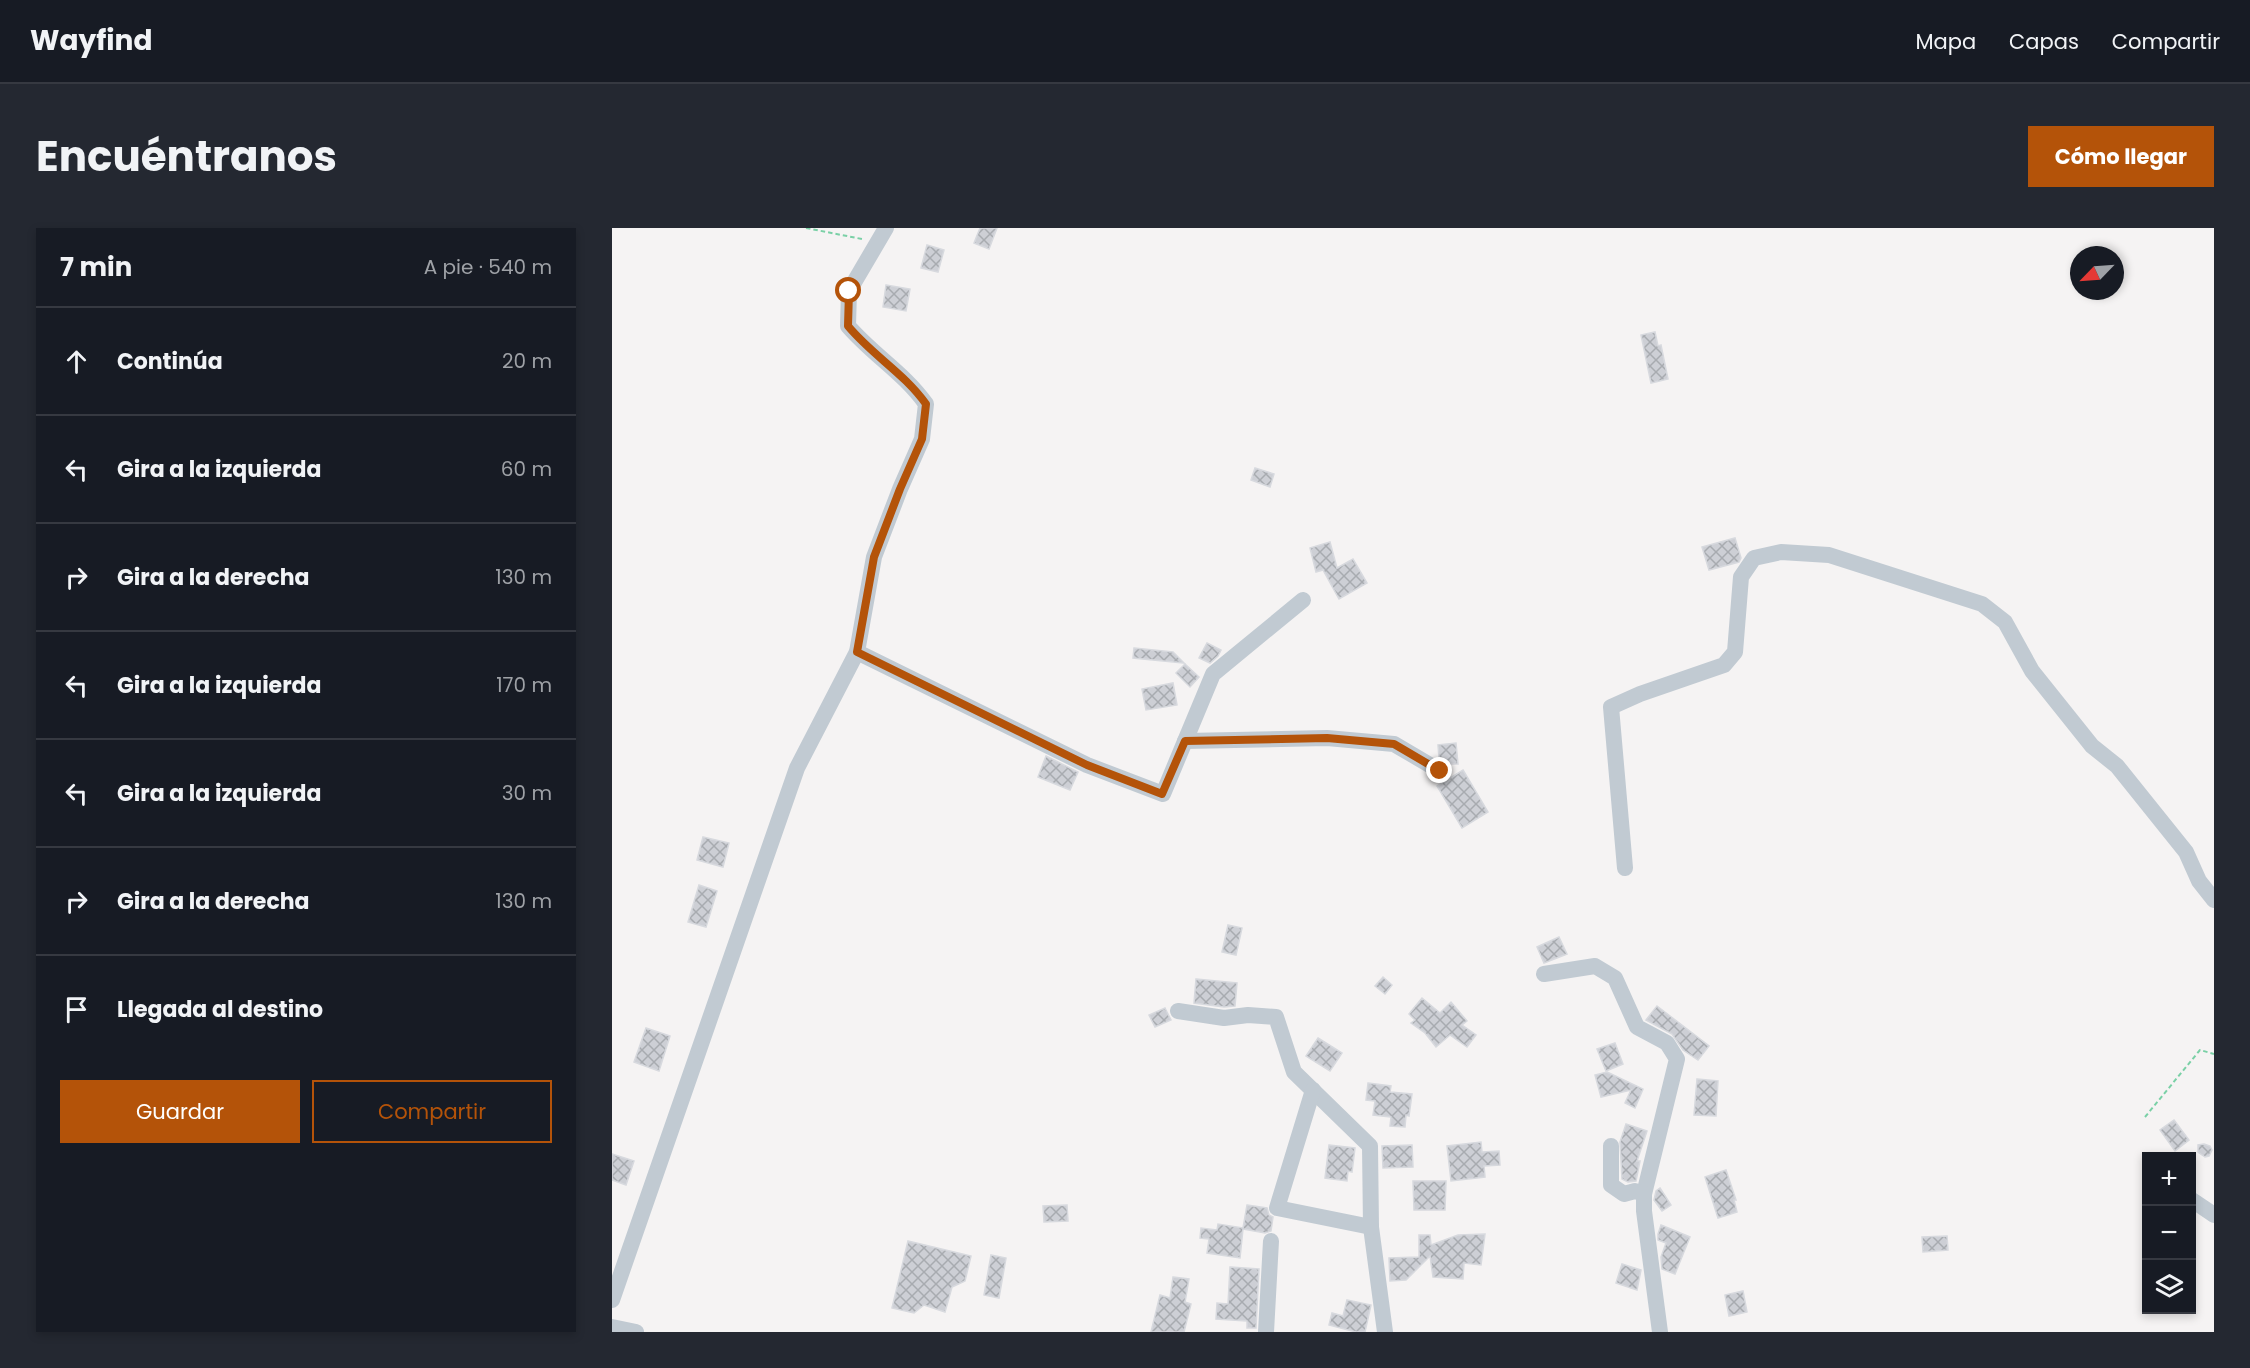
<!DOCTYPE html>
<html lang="es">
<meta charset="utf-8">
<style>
:root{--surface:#171b24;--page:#242831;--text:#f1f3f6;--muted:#9ea1a6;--line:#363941;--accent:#b45309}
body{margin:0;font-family:Poppins,sans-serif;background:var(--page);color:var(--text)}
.controls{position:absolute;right:18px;bottom:18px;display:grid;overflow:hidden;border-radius:0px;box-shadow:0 3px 9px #0003}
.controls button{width:54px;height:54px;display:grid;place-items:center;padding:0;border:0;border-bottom:2px solid var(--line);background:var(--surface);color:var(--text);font:30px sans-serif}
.compass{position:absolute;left:1458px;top:18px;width:54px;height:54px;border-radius:50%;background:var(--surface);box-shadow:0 3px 9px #0003;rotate:245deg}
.stop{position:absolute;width:18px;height:18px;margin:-14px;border:4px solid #b45309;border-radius:50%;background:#fff}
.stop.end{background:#b45309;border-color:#fff;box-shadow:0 2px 6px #0008}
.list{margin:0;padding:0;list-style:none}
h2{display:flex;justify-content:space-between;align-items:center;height:78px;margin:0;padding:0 24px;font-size:26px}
h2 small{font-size:20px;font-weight:400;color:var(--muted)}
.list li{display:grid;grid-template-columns:39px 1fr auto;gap:18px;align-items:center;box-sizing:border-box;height:108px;padding:0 24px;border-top:2px solid var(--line)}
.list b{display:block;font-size:22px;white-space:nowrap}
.list em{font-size:20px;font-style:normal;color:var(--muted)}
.actions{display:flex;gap:12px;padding:18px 24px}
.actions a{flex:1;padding:14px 0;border:2px solid var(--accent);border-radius:0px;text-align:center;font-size:21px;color:var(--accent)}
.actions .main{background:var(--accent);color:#fff}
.icon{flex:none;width:33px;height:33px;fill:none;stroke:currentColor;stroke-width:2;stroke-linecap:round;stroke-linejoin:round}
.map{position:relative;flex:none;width:1602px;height:1104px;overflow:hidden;border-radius:0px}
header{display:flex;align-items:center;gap:36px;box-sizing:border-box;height:84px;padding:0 30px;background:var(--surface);border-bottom:2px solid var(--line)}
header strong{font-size:28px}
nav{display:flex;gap:33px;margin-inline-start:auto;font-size:21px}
.intro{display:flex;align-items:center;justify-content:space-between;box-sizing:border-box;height:144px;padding:0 36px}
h1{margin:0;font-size:42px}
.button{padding:15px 27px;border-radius:0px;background:var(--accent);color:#fff;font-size:21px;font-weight:700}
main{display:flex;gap:36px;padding:0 36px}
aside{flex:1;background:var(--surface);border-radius:0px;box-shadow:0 3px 9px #0003}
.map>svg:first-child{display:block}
.building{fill:url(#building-cross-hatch);stroke:#d7d9de;stroke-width:1.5}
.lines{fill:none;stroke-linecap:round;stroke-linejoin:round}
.path{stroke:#7ad0a6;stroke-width:2;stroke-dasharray:4.5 3;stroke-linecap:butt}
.minor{stroke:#c1cad2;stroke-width:16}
.route{stroke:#b45309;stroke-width:8}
</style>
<header>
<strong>Wayfind</strong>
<nav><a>Mapa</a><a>Capas</a><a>Compartir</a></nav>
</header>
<div class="intro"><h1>Encuéntranos</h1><a class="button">Cómo llegar</a></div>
<main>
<aside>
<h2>7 min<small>A pie · 540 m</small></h2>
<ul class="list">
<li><svg class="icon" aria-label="ahead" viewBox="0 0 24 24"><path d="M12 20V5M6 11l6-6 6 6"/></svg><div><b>Continúa</b></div><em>20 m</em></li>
<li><svg class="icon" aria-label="left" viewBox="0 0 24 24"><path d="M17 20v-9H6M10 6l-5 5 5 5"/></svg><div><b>Gira a la izquierda</b></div><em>60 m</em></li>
<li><svg class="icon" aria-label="right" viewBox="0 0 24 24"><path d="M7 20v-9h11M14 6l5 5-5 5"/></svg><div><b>Gira a la derecha</b></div><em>130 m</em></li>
<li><svg class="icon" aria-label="left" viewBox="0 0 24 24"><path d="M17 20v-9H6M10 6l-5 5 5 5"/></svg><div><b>Gira a la izquierda</b></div><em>170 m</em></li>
<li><svg class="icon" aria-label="left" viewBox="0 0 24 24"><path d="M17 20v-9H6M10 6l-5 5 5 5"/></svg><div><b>Gira a la izquierda</b></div><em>30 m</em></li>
<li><svg class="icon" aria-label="right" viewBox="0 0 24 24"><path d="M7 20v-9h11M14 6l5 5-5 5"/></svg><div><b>Gira a la derecha</b></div><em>130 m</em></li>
<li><svg class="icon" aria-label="arrive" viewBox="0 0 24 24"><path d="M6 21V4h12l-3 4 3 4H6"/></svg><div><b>Llegada al destino</b></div></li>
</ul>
<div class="actions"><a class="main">Guardar</a><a>Compartir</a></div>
</aside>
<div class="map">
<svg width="1602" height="1104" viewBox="0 0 1602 1104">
<defs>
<pattern id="building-cross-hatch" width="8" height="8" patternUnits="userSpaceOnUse" patternTransform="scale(1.5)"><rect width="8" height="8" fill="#cdcfd5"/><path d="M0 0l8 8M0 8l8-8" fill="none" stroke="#a8abb0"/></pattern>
</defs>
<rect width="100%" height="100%" fill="#f5f3f3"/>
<g class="building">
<polygon points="368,0 385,0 377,21 362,15"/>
<polygon points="315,17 332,22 326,44 309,40"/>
<polygon points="274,57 298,61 294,83 271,79"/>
<polygon points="1043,104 1046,118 1049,117 1056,151 1039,155 1029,107"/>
<polygon points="643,240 662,246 658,259 639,252"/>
<polygon points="1123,310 1129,330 1127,334 1097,342 1090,319"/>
<polygon points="718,314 725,340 741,331 755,355 727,371 711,342 704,344 698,320"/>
<polygon points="595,415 609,422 606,428 598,435 587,430"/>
<polygon points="522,420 561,424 572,435 521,430"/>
<polygon points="573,436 587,449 578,459 564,445"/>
<polygon points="561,455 565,477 534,482 530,461"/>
<polygon points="844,515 846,536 836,536 827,530 826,517"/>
<polygon points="434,528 466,544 458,562 426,549"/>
<polygon points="851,542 876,584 850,600 825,558"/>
<polygon points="91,609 117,615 111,639 85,632"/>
<polygon points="87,657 105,663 94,699 76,694"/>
<polygon points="616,697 630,700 624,727 610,724"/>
<polygon points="947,709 955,726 932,735 925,719"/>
<polygon points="771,749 780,757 773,766 763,758"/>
<polygon points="584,751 625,755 623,778 612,779 582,775"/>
<polygon points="810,770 828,785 839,774 855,793 850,797 864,807 855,819 838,807 824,819 813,805 799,795 803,792 797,786"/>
<polygon points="1045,778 1097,818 1086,832 1071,822 1060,806 1034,792"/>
<polygon points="553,780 559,792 543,799 537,787"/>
<polygon points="34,800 58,808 47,843 22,834"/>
<polygon points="706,810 730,825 718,843 694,828"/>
<polygon points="1003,815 1011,836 994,843 985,821"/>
<polygon points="995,844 1031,861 1023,880 1013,875 1019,862 989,869 983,847"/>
<polygon points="1085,851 1106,853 1104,888 1082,887"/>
<polygon points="756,855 779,858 778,864 800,866 797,888 794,887 793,899 778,898 779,889 761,887 763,873 754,872"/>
<polygon points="1562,892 1577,912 1563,923 1548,902"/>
<polygon points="1014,896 1035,903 1025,933 1028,933 1024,953 1016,954 1010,951 1008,914"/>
<polygon points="869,914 870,924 887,923 888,937 872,938 873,949 839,953 835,918"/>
<polygon points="1592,916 1598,918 1600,922 1597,928 1593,929 1586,924 1586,917"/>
<polygon points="717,917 743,920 740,944 736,943 735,953 713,950"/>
<polygon points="800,917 801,939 771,940 770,918"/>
<polygon points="0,926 22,933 14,957 0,952"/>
<polygon points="1114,942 1124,972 1122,972 1125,984 1106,990 1093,949"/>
<polygon points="801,953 834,953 833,982 802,982"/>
<polygon points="1048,960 1059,977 1050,983 1042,972 1044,963"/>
<polygon points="455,977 456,993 432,994 431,978"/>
<polygon points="635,977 655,980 657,987 661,989 659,1003 653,1005 631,1001 628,1030 595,1025 597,1011 588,1010 589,1000 605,1002 606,996 631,1000"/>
<polygon points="1049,997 1078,1009 1063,1046 1050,1041 1049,1029 1054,1015 1046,1012 1046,1006"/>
<polygon points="873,1006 869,1037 852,1035 851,1051 821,1049 818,1028 794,1052 778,1053 777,1030 807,1029 807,1007 818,1007 819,1017 846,1007"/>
<polygon points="1335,1008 1336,1022 1311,1024 1310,1009"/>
<polygon points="296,1013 359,1028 353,1053 340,1059 333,1084 312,1077 302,1085 280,1080"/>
<polygon points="379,1027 394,1030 387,1070 372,1067"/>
<polygon points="1010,1036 1029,1042 1025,1062 1004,1055"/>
<polygon points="618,1039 647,1041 644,1100 635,1100 635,1093 604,1091 605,1075 616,1076"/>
<polygon points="561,1049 577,1051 573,1074 579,1076 572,1104 539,1104 548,1067 558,1070"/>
<polygon points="1131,1063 1135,1084 1117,1088 1113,1067"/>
<polygon points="735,1072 759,1077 753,1104 744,1104 717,1097 720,1085 731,1088"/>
</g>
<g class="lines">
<g class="path">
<polyline points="194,0 250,11"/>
<polyline points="1533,889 1588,822 1602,826"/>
</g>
<g class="minor">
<polyline points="245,424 475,537 551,566 601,446 691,372"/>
<polyline points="573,513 715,510 782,516 828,543"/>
<polyline points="1013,640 999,479 1028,466 1112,437 1123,424 1129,349 1142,330 1169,324 1217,327 1370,376 1393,394 1420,443 1480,518 1505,538 1574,624 1587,653 1602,672"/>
<polyline points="932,746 983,738 1003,750 1025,799 1055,815 1065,831 1032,966"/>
<polyline points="566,783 612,790 636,787 664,789 682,844 758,918 759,999 773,1104"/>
<polyline points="701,862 665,980 759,999"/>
<polyline points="999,918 999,957 1012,966 1023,963 1032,966 1032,983 1048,1104"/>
<polyline points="1580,972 1602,987"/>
<path d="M0,1072L185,540L245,424L262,329L288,261L310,211L314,176C292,145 261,127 236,98L237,63L274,0"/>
<polyline points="0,1099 24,1104"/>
<polyline points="654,1104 659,1013"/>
</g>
</g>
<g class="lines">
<path class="route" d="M237,63L236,98C261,128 292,145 314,176L310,211L288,261L262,329L245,424L475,537L550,566L573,513L715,510L782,516L828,543"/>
</g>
</svg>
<div class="controls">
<button>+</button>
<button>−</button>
<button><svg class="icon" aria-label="layers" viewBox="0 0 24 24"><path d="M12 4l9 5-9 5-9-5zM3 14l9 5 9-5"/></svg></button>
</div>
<svg class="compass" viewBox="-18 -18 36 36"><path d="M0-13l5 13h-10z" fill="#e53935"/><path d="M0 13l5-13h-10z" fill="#9ea1a6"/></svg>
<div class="stop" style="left:237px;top:63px"></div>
<div class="stop end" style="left:828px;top:543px"></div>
</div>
</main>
